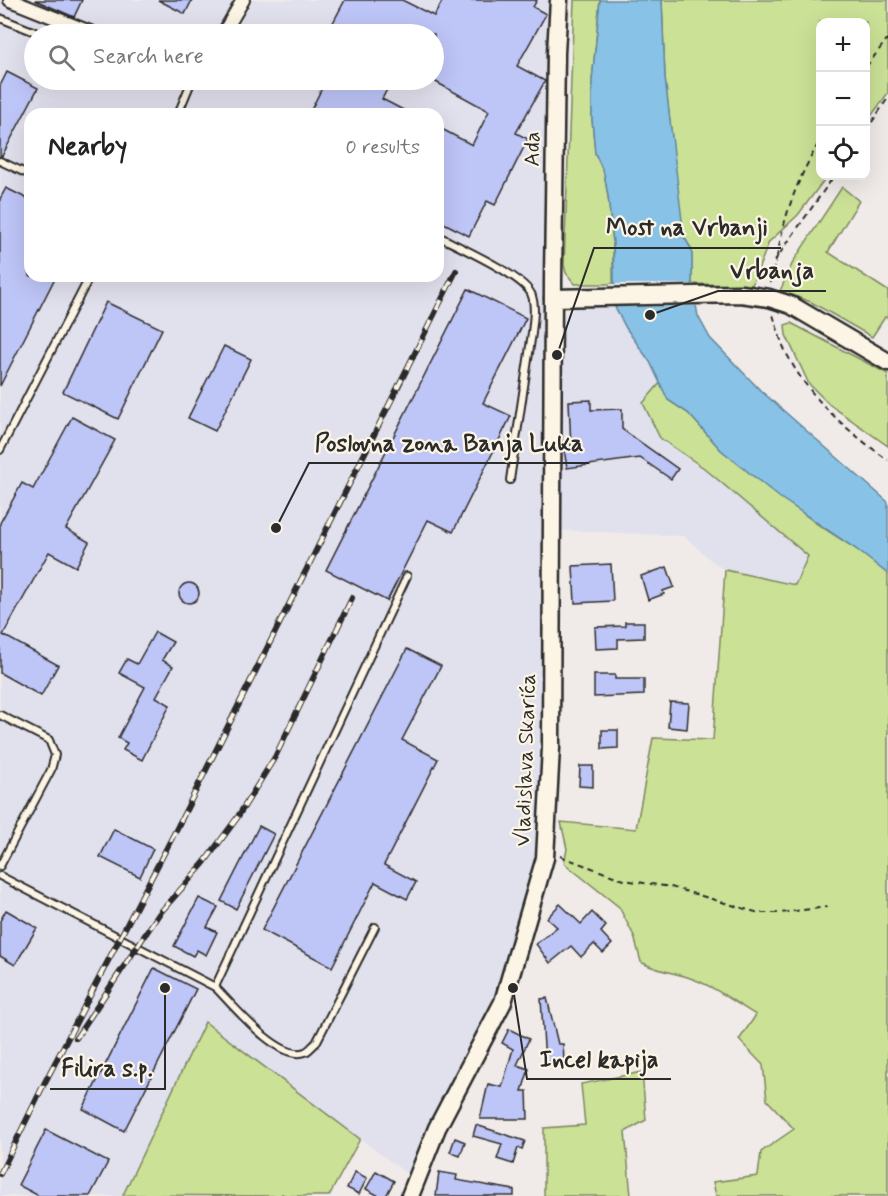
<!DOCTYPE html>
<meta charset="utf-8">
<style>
:root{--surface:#fff;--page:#f6f6f6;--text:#222;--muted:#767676;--line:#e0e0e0}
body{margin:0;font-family:Mynerve,sans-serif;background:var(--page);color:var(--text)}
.controls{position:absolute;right:18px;top:18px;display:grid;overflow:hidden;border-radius:12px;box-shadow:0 6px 24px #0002}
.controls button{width:54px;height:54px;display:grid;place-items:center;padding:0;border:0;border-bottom:2px solid var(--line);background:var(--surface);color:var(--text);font:30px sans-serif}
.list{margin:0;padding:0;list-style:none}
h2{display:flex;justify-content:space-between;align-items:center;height:78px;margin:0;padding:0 24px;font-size:26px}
h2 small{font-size:20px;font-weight:400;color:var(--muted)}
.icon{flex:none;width:33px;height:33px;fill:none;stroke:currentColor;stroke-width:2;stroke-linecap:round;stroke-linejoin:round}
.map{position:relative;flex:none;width:888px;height:1196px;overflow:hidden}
.search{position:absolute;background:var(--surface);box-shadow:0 6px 24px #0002;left:24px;top:24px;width:420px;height:66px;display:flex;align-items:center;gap:15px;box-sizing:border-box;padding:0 21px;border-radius:33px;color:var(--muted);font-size:22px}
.panel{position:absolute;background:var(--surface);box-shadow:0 6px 24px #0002;left:24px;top:108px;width:420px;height:174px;border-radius:18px}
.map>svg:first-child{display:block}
.built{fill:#e1e0ed;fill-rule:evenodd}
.green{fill:#cbe196;stroke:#7b8660;stroke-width:1.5}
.water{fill:#88c3e7;stroke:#63869c;stroke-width:1.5}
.pier{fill:#f0ebe9}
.building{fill:#bec5f7;stroke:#2b2b2b;stroke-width:1.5}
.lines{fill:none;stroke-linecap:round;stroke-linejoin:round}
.lane-casing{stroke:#2b2b2b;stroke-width:10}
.street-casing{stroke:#2b2b2b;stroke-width:16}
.secondary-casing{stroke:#2b2b2b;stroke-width:21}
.path{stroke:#2b2b2b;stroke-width:2;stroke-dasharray:6 4.5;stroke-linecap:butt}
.lane{stroke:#fcf5e5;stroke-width:6}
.street{stroke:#fcf5e5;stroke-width:12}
.secondary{stroke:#fcf5e5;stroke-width:16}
.rail-casing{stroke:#2b2b2b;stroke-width:6}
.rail{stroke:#fcf5e5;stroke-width:4;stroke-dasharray:11;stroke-linecap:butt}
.labels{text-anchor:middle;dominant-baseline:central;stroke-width:4.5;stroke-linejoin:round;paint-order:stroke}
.street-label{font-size:22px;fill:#2b2b2b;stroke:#fcf5e5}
.leader{fill:none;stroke:#2b2b2b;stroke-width:2}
.callout-dot{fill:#2b2b2b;stroke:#fcf5e5;stroke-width:2}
.callout-label{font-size:24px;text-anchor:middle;font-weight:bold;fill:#2b2b2b;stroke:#fcf5e5;stroke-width:4.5;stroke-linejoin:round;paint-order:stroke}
</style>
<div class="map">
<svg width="888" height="1196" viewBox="0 0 888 1196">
<rect width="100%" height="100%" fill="#f0ebe9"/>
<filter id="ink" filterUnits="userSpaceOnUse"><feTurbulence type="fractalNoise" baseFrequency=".0167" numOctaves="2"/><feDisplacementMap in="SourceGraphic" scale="12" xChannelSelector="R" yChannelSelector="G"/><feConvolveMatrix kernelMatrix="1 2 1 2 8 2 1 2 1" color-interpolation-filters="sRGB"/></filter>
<g filter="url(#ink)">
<g class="built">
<path d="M0,0H559L547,841L503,1002L415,1180L205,1022L123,1196H0ZM34,34H434V80H34ZM30,114H438V276H30Z"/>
<polygon points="615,307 626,328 650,362 661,382 643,403 681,454 704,467 808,556 796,585 725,570 713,562 684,536 558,530 562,321 565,315 575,308"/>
</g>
<g class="green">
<polygon points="574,0 600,0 592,81 592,119 595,153 604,173 608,196 613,242 613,284 575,284 566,273 564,265"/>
<polygon points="662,0 888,0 888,93 866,123 866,22 820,22 820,176 827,176 798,215 769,242 752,285 692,284 692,250 684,237 679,205 665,78"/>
<polygon points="842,187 859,201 828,252 888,291 888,318 885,317 872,337 811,302 780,291 793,262"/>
<polygon points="791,323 888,374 888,446 830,405 809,384 786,335 785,325"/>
<path d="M661,382L668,400L688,413L721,450L817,524L856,549L888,574V1196H716L713,1182L758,1176L761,1152L794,1129L767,1100L763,1065L739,1040L756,1015C734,1002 714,986 690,978C673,972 656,971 641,962L634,936L619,907L564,863L567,849L561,822L636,829L653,738L713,740L725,570L795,585L808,556L704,468L660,438L643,403Z"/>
<polygon points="205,1022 360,1139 329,1196 286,1196 282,1194 280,1196 123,1195"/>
<polygon points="642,1072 646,1120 625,1132 631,1196 544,1196 544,1128 585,1125 581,1084"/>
</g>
<polygon class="water" points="600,0 662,0 665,78 684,237 692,250 692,284 698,316 710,338 761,391 888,502 888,574 856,549 779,497 721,450 688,413 668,400 650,362 626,328 615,307 613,242 608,196 604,173 595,153 592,119 592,81"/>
<polygon class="pier" points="610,284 695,284 699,306 612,307"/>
<g class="building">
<polygon points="35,0 82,0 74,17"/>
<polygon points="158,0 192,0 185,14"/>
<polygon points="345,0 402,0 434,16 443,0 537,0 533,7 546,14 517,66 545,81 516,133 528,139 495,205 487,201 469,236 438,220 438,127 472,145 489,111 434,81 434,34 327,34"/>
<polygon points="7,72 38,88 2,156 0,156 0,86"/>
<polygon points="326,80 392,80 382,99 411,114 309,114"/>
<polygon points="6,188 30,200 30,276 56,276 0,386 0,199"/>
<polygon points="468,289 526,318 483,403 511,416 453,532 428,520 387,601 326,570"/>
<polygon points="106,302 162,329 118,419 63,392"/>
<polygon points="224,346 251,359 215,431 188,418"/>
<polygon points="591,400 591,410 622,409 622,429 678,469 671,479 640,458 567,468 564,449 571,448 569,401"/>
<polygon points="72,417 115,440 66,529 89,542 76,567 49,552 3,635 58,665 41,696 0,673 0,523 22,483 33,489"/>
<polygon points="611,564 613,601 575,603 573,566"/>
<polygon points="667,567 674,587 663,591 664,594 648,600 641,576"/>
<circle cx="189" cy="593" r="10"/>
<polygon points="625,622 644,622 644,638 618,639 618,648 596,649 595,627 625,626"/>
<polygon points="155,632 173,642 162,660 173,666 156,697 170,705 142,760 123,750 127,743 118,738 145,687 119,673 127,659 137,664"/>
<polygon points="407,649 441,666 402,740 438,759 384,865 416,882 407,899 375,882 332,967 262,930"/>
<polygon points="594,675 615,675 615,679 644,679 644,695 594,697"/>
<polygon points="670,702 689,703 687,729 668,727"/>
<polygon points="602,730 618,730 618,748 602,749"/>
<polygon points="580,766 593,766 593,787 579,786"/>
<polygon points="259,826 274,834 236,909 221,901"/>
<polygon points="114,829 153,849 140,877 100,857"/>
<polygon points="199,898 218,907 207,927 217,932 206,955 197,950 193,956 174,946"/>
<polygon points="560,904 581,924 592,912 606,926 601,932 612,944 603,953 594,944 581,957 571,946 550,963 536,944 557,927 547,918"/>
<polygon points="6,910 37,928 15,965 0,956 0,921"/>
<polygon points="154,968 196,989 124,1131 83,1109"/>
<polygon points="547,998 558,1044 563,1044 564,1061 545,1062 541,999"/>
<polygon points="509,1029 529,1039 517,1065 529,1069 522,1091 527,1091 528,1119 480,1119 488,1084 502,1087 513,1049 502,1043"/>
<polygon points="476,1125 525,1141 522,1149 518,1148 513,1164 497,1159 502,1144 473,1136"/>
<polygon points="46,1130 108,1162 90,1196 39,1196 18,1185"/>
<polygon points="455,1138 465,1142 460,1156 450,1152"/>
<polygon points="376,1171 394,1181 386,1196 379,1196 366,1189"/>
<polygon points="355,1172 367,1178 359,1194 347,1188"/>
<polygon points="439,1172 457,1175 456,1180 514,1190 514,1196 436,1196"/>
</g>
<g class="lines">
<g class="lane-casing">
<g id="lane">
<polyline points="0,18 40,34"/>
<polyline points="178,114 192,80"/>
<polyline points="0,161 30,175"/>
<path d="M438,236C457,246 527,277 532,296C536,308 533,321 532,333L510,480"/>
<polyline points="0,450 90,276"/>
<polyline points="0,715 49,740 55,755 51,770 0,866"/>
<polyline points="0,876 215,987 407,576"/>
<path d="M215,987C232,1004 279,1062 305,1052C309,1051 313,1045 316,1043L375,927"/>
</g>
</g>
<g class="street-casing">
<g id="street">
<polyline points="10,0 95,34"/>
<polyline points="223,34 243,0"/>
</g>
</g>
<g class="secondary-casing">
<g id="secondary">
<polyline points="553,298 741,294 769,298 791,305 888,362"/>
<polyline points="410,1196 437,1128 503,1002 545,858 551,748 553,280 556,53 559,0"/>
</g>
</g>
<g class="path">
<polyline points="866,67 888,38"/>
<polyline points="866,131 888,98"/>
<path d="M777,257C785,212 797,180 820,141"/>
<polyline points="770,283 776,259 834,176"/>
<path d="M773,315C778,329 781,345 789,358C811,400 850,433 888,460"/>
<polyline points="560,856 624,880 671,887 759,913 780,913 827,907"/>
</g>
<use href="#lane" class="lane"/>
<use href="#street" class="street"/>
<use href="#secondary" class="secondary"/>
<g class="rail-casing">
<g id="rail">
<polyline points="76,1038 159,914 204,863 237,818 275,757 352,598"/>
<polyline points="0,1174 44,1084 175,832 456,271"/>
</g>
</g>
<use href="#rail" class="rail"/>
</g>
</g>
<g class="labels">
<g class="street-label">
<text transform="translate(533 149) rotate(-89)">Ada</text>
<text transform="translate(526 760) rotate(-88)">Vladislava Skarića</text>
</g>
</g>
<path class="leader" d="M557 355L594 248H781M650 315L718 291H826M276 528L309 463H589M513 988L527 1079H671M165 988L165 1089H50"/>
<g class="callout-dot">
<circle cx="557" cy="355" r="6"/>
<circle cx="650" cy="315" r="6"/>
<circle cx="276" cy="528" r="6"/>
<circle cx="513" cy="988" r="6"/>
<circle cx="165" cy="988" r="6"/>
</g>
<g class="callout-label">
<text x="687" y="235">Most na Vrbanji</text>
<text x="772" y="278">Vrbanja</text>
<text x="449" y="451">Poslovna zona Banja Luka</text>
<text x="599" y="1067">Incel kapija</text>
<text x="107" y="1076">Filira s.p.</text>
</g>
</svg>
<div class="controls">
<button>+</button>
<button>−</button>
<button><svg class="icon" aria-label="locate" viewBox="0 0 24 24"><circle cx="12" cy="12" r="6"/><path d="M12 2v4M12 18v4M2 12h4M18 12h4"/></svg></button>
</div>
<div class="search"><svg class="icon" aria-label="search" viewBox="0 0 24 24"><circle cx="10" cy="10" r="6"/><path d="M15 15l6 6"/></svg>Search here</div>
<section class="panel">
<h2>Nearby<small>0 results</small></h2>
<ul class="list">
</ul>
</section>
</div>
